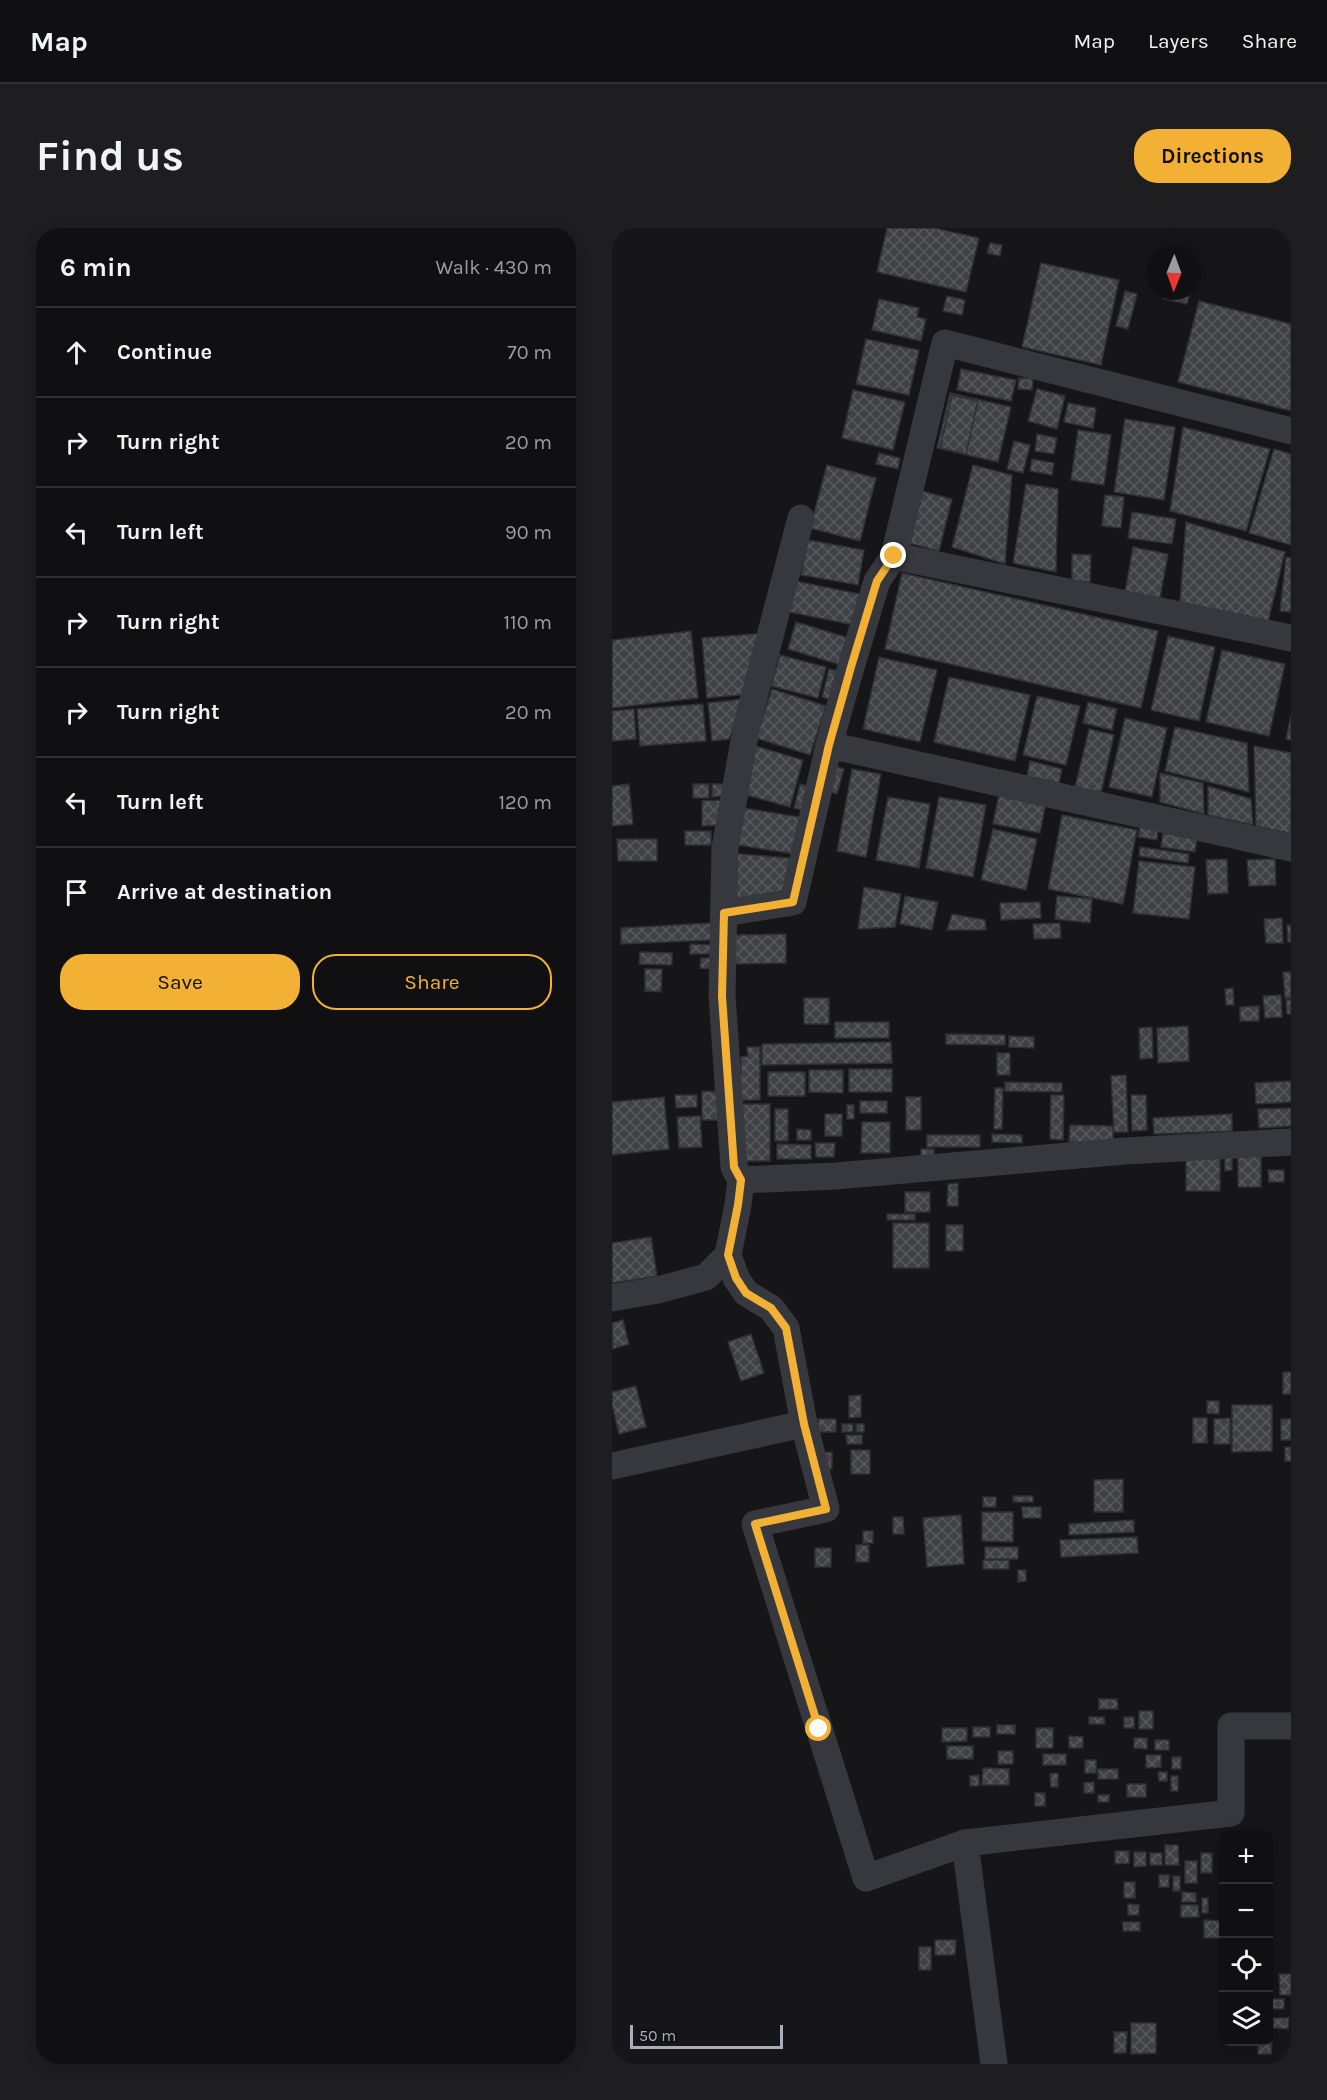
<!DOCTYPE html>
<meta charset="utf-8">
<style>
:root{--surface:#101012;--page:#1e1e20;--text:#f1f3f6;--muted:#9c9d9f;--line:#303032;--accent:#f2b134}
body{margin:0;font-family:Karla,sans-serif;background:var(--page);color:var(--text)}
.controls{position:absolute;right:18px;bottom:18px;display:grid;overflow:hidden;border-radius:12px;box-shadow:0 3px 15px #0003}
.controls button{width:54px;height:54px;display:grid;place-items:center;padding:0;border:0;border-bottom:2px solid var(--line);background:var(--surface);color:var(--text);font:30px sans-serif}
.compass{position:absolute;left:535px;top:18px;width:54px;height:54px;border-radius:50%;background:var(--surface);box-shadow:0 3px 15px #0003;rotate:181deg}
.scale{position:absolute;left:18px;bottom:15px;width:153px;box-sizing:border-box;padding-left:6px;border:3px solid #a8adb8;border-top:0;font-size:16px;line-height:21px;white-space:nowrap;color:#a8adb8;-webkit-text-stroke:4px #111113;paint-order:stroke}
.stop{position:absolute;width:18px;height:18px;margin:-14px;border:4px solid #f2b134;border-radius:50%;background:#fff}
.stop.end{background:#f2b134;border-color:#fff;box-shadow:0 2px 6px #0008}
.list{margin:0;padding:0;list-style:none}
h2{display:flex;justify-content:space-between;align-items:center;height:78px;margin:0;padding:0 24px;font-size:26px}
h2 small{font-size:20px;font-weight:400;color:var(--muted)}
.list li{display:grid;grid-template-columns:39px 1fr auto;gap:18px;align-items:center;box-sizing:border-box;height:90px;padding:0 24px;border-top:2px solid var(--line)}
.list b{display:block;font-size:22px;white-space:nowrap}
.list em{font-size:20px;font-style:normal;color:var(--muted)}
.actions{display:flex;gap:12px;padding:18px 24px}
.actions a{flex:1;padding:14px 0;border:2px solid var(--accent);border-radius:24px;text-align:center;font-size:21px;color:var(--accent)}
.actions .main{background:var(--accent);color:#111}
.icon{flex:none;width:33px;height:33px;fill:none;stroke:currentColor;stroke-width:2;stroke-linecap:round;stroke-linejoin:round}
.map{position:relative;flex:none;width:679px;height:1836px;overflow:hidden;border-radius:24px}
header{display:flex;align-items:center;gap:36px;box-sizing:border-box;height:84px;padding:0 30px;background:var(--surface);border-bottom:2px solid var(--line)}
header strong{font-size:28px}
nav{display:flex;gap:33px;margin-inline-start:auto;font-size:21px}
.intro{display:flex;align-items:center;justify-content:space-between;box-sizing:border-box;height:144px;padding:0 36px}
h1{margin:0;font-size:42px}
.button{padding:15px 27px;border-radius:24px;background:var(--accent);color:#111;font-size:21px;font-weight:700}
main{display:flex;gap:36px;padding:0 36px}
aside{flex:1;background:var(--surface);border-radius:24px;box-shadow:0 3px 15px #0003}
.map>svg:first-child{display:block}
.building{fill:url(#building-cross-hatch);stroke:#303034;stroke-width:1.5}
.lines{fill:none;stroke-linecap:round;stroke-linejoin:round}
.minor{stroke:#37383d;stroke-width:27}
.route{stroke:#f2b134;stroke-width:8}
</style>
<header>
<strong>Map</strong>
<nav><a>Map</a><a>Layers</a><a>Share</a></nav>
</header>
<div class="intro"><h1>Find us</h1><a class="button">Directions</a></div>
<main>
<aside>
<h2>6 min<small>Walk · 430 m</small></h2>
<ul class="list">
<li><svg class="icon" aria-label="ahead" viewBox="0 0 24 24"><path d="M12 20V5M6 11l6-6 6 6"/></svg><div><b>Continue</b></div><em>70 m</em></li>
<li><svg class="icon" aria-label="right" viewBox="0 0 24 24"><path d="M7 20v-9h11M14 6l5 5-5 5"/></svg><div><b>Turn right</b></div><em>20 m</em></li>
<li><svg class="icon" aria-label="left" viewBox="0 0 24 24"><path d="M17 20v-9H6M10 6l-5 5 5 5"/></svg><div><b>Turn left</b></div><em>90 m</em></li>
<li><svg class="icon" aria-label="right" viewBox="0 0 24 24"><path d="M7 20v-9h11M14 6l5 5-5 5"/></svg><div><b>Turn right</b></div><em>110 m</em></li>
<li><svg class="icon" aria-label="right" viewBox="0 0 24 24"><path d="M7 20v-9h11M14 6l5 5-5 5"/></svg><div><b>Turn right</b></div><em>20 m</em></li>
<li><svg class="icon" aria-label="left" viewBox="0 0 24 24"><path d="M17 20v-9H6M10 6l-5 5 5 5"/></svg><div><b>Turn left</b></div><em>120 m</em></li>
<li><svg class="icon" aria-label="arrive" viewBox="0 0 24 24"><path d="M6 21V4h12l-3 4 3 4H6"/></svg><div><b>Arrive at destination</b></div></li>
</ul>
<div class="actions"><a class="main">Save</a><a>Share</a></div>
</aside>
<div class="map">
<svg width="679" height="1836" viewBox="0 0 679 1836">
<defs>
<pattern id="building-cross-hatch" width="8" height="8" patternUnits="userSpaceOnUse" patternTransform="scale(1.5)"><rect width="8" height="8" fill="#404145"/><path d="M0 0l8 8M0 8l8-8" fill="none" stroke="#595a5e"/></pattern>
</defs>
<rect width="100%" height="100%" fill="#161618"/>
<g class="building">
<polygon points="275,0 322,0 367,10 354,64 265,44"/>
<polygon points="378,15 390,17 388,28 375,25"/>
<polygon points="429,35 507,52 489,137 410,119"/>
<polygon points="513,63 525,66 516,101 504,98"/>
<polygon points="554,63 578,65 575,76 552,71"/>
<polygon points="335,68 353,72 350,87 331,83"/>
<polygon points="267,71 307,80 305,89 314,91 309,113 260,102"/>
<polygon points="587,73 679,96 679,183 566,154"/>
<polygon points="254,111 307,122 297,167 244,156"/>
<polygon points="349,141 404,152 399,173 345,162"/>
<polygon points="407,150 421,151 420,162 406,161"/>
<polygon points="425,161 453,168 445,201 416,193"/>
<polygon points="241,162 293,174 281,222 230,210"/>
<polygon points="338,165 399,179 386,234 325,220"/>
<polygon points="340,167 366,173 354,226 328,220"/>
<polygon points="456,175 484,180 481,200 452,194"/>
<polygon points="513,191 563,199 552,272 502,264"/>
<polygon points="571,199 658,221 634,303 558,283"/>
<polygon points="466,202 499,207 492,257 459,252"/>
<polygon points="425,206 445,210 442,226 423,223"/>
<polygon points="402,213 418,217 411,245 395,241"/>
<polygon points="662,221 679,226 679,317 637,305"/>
<polygon points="267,225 288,230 286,241 264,236"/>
<polygon points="420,231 442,235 440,247 418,243"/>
<polygon points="215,237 264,250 248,313 198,300"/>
<polygon points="361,237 400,247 393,336 340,319"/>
<polygon points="414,256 446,261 444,344 401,335"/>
<polygon points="306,262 340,271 327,323 293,314"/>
<polygon points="493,267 512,269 509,300 490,298"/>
<polygon points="520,284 564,291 560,316 516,310"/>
<polygon points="574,294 673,324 656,394 568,374"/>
<polygon points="196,312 252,322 246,357 189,347"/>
<polygon points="521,319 556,326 548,370 513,364"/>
<polygon points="460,326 479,327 478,354 460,353"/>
<polygon points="674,329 679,330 679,384 668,383"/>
<polygon points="290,345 546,403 529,480 273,421"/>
<polygon points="183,353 248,366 242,397 177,384"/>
<polygon points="184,394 240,411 232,438 176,421"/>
<polygon points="79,403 86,470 0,480 0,412"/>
<polygon points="155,405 137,466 95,470 90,410"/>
<polygon points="556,408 603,419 587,493 539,482"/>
<polygon points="610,422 673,436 657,508 594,494"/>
<polygon points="168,427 214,439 206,470 159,458"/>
<polygon points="267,429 325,442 308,514 251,501"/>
<polygon points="217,441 231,444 224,473 210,469"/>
<polygon points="337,449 418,467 403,533 322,514"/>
<polygon points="160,461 214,478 198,527 144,510"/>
<polygon points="425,468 468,478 454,537 411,527"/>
<polygon points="132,471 117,511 100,513 96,475"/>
<polygon points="476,474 505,481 500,502 471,495"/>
<polygon points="91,476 94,513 28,518 25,481"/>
<polygon points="22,481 24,511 0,513 0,483"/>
<polygon points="679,487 679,512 674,511"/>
<polygon points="513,490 555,500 540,569 497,559"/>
<polygon points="563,499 635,515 637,564 553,543"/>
<polygon points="477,501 502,507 489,565 463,559"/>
<polygon points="140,517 191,532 178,579 127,565"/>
<polygon points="642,518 679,525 679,606 644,598"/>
<polygon points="418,533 450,541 447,555 415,548"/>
<polygon points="218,537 232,541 225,566 211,562"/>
<polygon points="240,541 269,546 254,629 225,623"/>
<polygon points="548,545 591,555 592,586 548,574"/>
<polygon points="17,556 21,596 0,598 0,558"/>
<rect x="81" y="556" width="16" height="14"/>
<polygon points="100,556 114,556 114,568 100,569"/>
<polygon points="188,556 200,559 194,583 182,580"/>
<polygon points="596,558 639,571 641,597 596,587"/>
<polygon points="387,566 434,575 428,605 381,596"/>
<polygon points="276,569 318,576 307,640 264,632"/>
<polygon points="327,569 374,577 361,649 314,640"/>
<polygon points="109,572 109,597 90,598 90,573"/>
<polygon points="132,580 194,590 188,627 126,617"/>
<polygon points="450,587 525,602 511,676 436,661"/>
<polygon points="528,599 546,601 545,612 526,609"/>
<polygon points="381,601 425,611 414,662 369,652"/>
<rect x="73" y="603" width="26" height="14"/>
<polygon points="551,605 585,610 583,624 549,619"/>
<polygon points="5,611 45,611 45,633 6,633"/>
<polygon points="528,619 577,626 576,635 527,628"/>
<polygon points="117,625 177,630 174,669 117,674"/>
<polygon points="615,631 616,665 596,666 594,632"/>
<polygon points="663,631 664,657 637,658 635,632"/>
<polygon points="527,633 583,639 577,691 521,685"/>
<polygon points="252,659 289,666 283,699 246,701"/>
<polygon points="293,668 326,674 320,702 288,696"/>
<polygon points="445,668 480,671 478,695 443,691"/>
<polygon points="428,674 429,690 389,692 388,675"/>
<polygon points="340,686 373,692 374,702 335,702"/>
<polygon points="670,690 671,715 654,715 652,691"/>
<polygon points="99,695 100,712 9,716 9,700"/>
<polygon points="448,695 449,710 422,711 421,696"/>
<polygon points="675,697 679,697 679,714 676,714"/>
<polygon points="174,706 174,735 119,736 119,707"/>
<polygon points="78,716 106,717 106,726 78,726"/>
<polygon points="28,724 60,725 60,737 27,736"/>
<polygon points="89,730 102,730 101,741 88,740"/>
<polygon points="33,741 50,741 49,764 33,763"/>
<polygon points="671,744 679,744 679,770 673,770"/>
<polygon points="621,760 622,777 614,777 613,761"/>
<polygon points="669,767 670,789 653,790 651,768"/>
<rect x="192" y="770" width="25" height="26"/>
<polygon points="674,772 679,772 679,786 675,786"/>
<polygon points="647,778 647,793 628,793 628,779"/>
<rect x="223" y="794" width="54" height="16"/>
<polygon points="576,798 577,833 546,835 545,800"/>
<polygon points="540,799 541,830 528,831 527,800"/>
<polygon points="334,806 393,807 393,817 334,816"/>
<polygon points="397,808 422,809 422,820 397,819"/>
<polygon points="279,814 280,835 150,837 150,816"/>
<polygon points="135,819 148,819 148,872 120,872 119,844 129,845 129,829 136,828"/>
<rect x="385" y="825" width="13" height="22"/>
<rect x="237" y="841" width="43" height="23"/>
<polygon points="197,842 231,842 231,865 197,864"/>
<rect x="156" y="844" width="37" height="24"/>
<polygon points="514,847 516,904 502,904 499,848"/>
<polygon points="679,853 679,874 644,876 643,855"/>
<polygon points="393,854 450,855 450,864 393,863"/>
<polygon points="383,860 391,860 390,901 382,901"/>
<polygon points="90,863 107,864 107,892 90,892"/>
<polygon points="63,867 85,867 85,879 64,880"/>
<polygon points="439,867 452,867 451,912 438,911"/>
<polygon points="519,867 534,867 535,902 520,903"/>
<polygon points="52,869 57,921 0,927 0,874"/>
<rect x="294" y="869" width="15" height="33"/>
<rect x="248" y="873" width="27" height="12"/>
<polygon points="125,876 158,876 158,933 124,933"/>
<rect x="235" y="877" width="7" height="14"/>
<polygon points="679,880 679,898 647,900 646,881"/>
<rect x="163" y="881" width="13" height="32"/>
<rect x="213" y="886" width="17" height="22"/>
<polygon points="620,886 620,903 542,906 541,890"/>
<polygon points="88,888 90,919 67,920 65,889"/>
<polygon points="250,894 278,894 278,925 249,925"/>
<polygon points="458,897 501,898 501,915 457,914"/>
<polygon points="185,901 199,902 199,912 185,912"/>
<polygon points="380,906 410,907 410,915 380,914"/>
<rect x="315" y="907" width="53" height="12"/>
<polygon points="203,915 223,915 222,929 204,929"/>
<polygon points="165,916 199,917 199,931 165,931"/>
<polygon points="309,921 322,921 322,931 309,930"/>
<rect x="626" y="924" width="23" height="35"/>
<polygon points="613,926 620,926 620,942 613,943"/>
<rect x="574" y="928" width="34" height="35"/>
<polygon points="656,942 672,942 672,954 657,954"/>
<polygon points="346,955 346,978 335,978 336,956"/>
<rect x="293" y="964" width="25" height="20"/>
<rect x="275" y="986" width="28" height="6"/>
<rect x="281" y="995" width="36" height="45"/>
<rect x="334" y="997" width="17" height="26"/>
<polygon points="39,1009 45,1048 0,1055 0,1015"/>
<polygon points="11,1092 17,1116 1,1121 0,1095"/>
<polygon points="139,1106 152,1145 129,1153 116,1114"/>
<rect x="671" y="1144" width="8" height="22"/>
<polygon points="24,1158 34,1199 7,1206 0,1177 0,1164"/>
<polygon points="249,1167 249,1189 237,1190 237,1168"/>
<polygon points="595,1173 607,1173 607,1186 595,1185"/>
<polygon points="620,1177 660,1177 660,1223 620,1224"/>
<rect x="581" y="1190" width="14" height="25"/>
<polygon points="618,1190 618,1216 602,1216 602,1191"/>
<rect x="206" y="1191" width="18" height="13"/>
<rect x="669" y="1191" width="10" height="21"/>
<rect x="230" y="1196" width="11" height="8"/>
<rect x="244" y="1196" width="8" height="8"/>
<polygon points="234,1207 250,1207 250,1216 235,1216"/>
<rect x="673" y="1219" width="6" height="14"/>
<rect x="239" y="1222" width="19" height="24"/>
<polygon points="220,1224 220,1241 207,1241 207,1225"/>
<polygon points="511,1251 511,1284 482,1284 482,1252"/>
<rect x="401" y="1268" width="20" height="6"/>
<rect x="371" y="1269" width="13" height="10"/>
<polygon points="410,1279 429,1279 429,1290 411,1290"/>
<polygon points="370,1284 401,1284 401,1314 370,1313"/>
<polygon points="349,1287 352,1336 315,1339 311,1290"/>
<polygon points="281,1289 291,1289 292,1306 281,1306"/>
<polygon points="522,1292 522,1304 457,1307 457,1296"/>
<rect x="251" y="1303" width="10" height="12"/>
<polygon points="525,1309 526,1325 449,1329 448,1312"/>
<rect x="244" y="1317" width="13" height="17"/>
<rect x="373" y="1319" width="33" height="12"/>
<rect x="203" y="1320" width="16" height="19"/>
<rect x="371" y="1332" width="26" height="9"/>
<polygon points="406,1342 414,1342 414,1353 406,1354"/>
<polygon points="487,1471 505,1471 506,1481 487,1481"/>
<rect x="527" y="1483" width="14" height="18"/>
<polygon points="477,1489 492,1489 493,1496 477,1496"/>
<rect x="512" y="1489" width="10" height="11"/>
<rect x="385" y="1497" width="18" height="9"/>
<rect x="361" y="1499" width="17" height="10"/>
<polygon points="330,1500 355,1500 355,1513 330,1514"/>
<rect x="424" y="1500" width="17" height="20"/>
<polygon points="457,1508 471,1509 471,1520 457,1520"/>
<polygon points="522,1510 535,1510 535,1521 522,1520"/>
<rect x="543" y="1512" width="14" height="10"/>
<rect x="335" y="1518" width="26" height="13"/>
<rect x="386" y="1523" width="15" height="13"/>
<rect x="431" y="1526" width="23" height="11"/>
<polygon points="534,1527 549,1527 549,1539 534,1540"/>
<rect x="560" y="1529" width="9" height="12"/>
<rect x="473" y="1532" width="11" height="13"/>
<polygon points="371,1540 397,1541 397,1557 370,1557"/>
<rect x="486" y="1541" width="20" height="10"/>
<polygon points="546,1544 555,1544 555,1553 547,1553"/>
<polygon points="446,1545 446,1559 439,1559 438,1546"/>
<polygon points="367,1547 367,1558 358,1558 358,1548"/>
<rect x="559" y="1548" width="7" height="15"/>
<polygon points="482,1554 482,1565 472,1565 472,1555"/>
<rect x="515" y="1556" width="19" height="13"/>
<rect x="423" y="1565" width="10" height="13"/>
<rect x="486" y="1567" width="11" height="7"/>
<polygon points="553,1617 566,1617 567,1637 553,1637"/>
<polygon points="503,1623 517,1623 517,1635 503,1636"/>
<polygon points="522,1624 534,1624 534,1638 522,1639"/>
<rect x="538" y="1625" width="12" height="12"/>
<rect x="589" y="1625" width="11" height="20"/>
<rect x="573" y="1633" width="12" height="22"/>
<rect x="547" y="1647" width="10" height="12"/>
<rect x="561" y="1648" width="7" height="15"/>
<rect x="512" y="1654" width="11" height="16"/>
<polygon points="570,1664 584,1665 584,1674 570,1674"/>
<rect x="590" y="1670" width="6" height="15"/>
<polygon points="516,1676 527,1677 527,1687 516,1687"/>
<polygon points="569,1677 586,1677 587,1689 569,1689"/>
<polygon points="592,1692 612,1693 612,1710 592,1710"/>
<rect x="511" y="1694" width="17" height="9"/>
<polygon points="323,1712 344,1712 343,1727 323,1727"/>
<rect x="307" y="1719" width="12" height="23"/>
<polygon points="667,1746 679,1746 679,1767 668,1767"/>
<rect x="656" y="1771" width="16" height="10"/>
<polygon points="661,1790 677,1790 676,1801 661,1800"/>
<polygon points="519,1795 544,1795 544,1825 519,1826"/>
<polygon points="502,1804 515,1804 514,1825 502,1825"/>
<polygon points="646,1815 660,1815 659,1826 646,1826"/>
</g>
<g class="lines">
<g class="minor">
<polyline points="282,328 679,410"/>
<polyline points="217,517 679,620"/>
<polyline points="112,685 181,674 217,517 239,439 265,353 282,328 333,115 679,203"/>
<polyline points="129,952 122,939 110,768 113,620 135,496 189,290"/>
<polyline points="116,1027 124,1050 134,1065 159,1080 174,1100 192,1196 214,1281 143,1296 254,1650 353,1615 382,1836"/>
<polyline points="0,1070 46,1062 94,1049 116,1027 126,977 129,952 224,948 513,923 679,914"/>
<polyline points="0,1238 192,1196"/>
<polyline points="353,1615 619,1585 619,1498 679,1498"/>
</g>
</g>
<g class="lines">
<polyline class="route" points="207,1501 143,1296 214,1281 192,1196 174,1100 159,1080 134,1065 124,1050 116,1027 126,977 129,952 122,939 110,768 112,685 181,674 217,517 239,439 265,353 282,328"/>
</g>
</svg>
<div class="controls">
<button>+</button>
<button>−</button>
<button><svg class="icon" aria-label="locate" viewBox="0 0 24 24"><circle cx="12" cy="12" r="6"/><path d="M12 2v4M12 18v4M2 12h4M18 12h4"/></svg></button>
<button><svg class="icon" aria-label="layers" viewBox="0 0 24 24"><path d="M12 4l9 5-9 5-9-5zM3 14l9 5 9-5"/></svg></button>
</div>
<svg class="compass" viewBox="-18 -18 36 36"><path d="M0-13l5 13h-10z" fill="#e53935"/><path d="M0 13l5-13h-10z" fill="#9c9d9f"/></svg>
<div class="scale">50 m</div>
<div class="stop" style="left:207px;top:1501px"></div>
<div class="stop end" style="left:282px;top:328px"></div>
</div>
</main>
